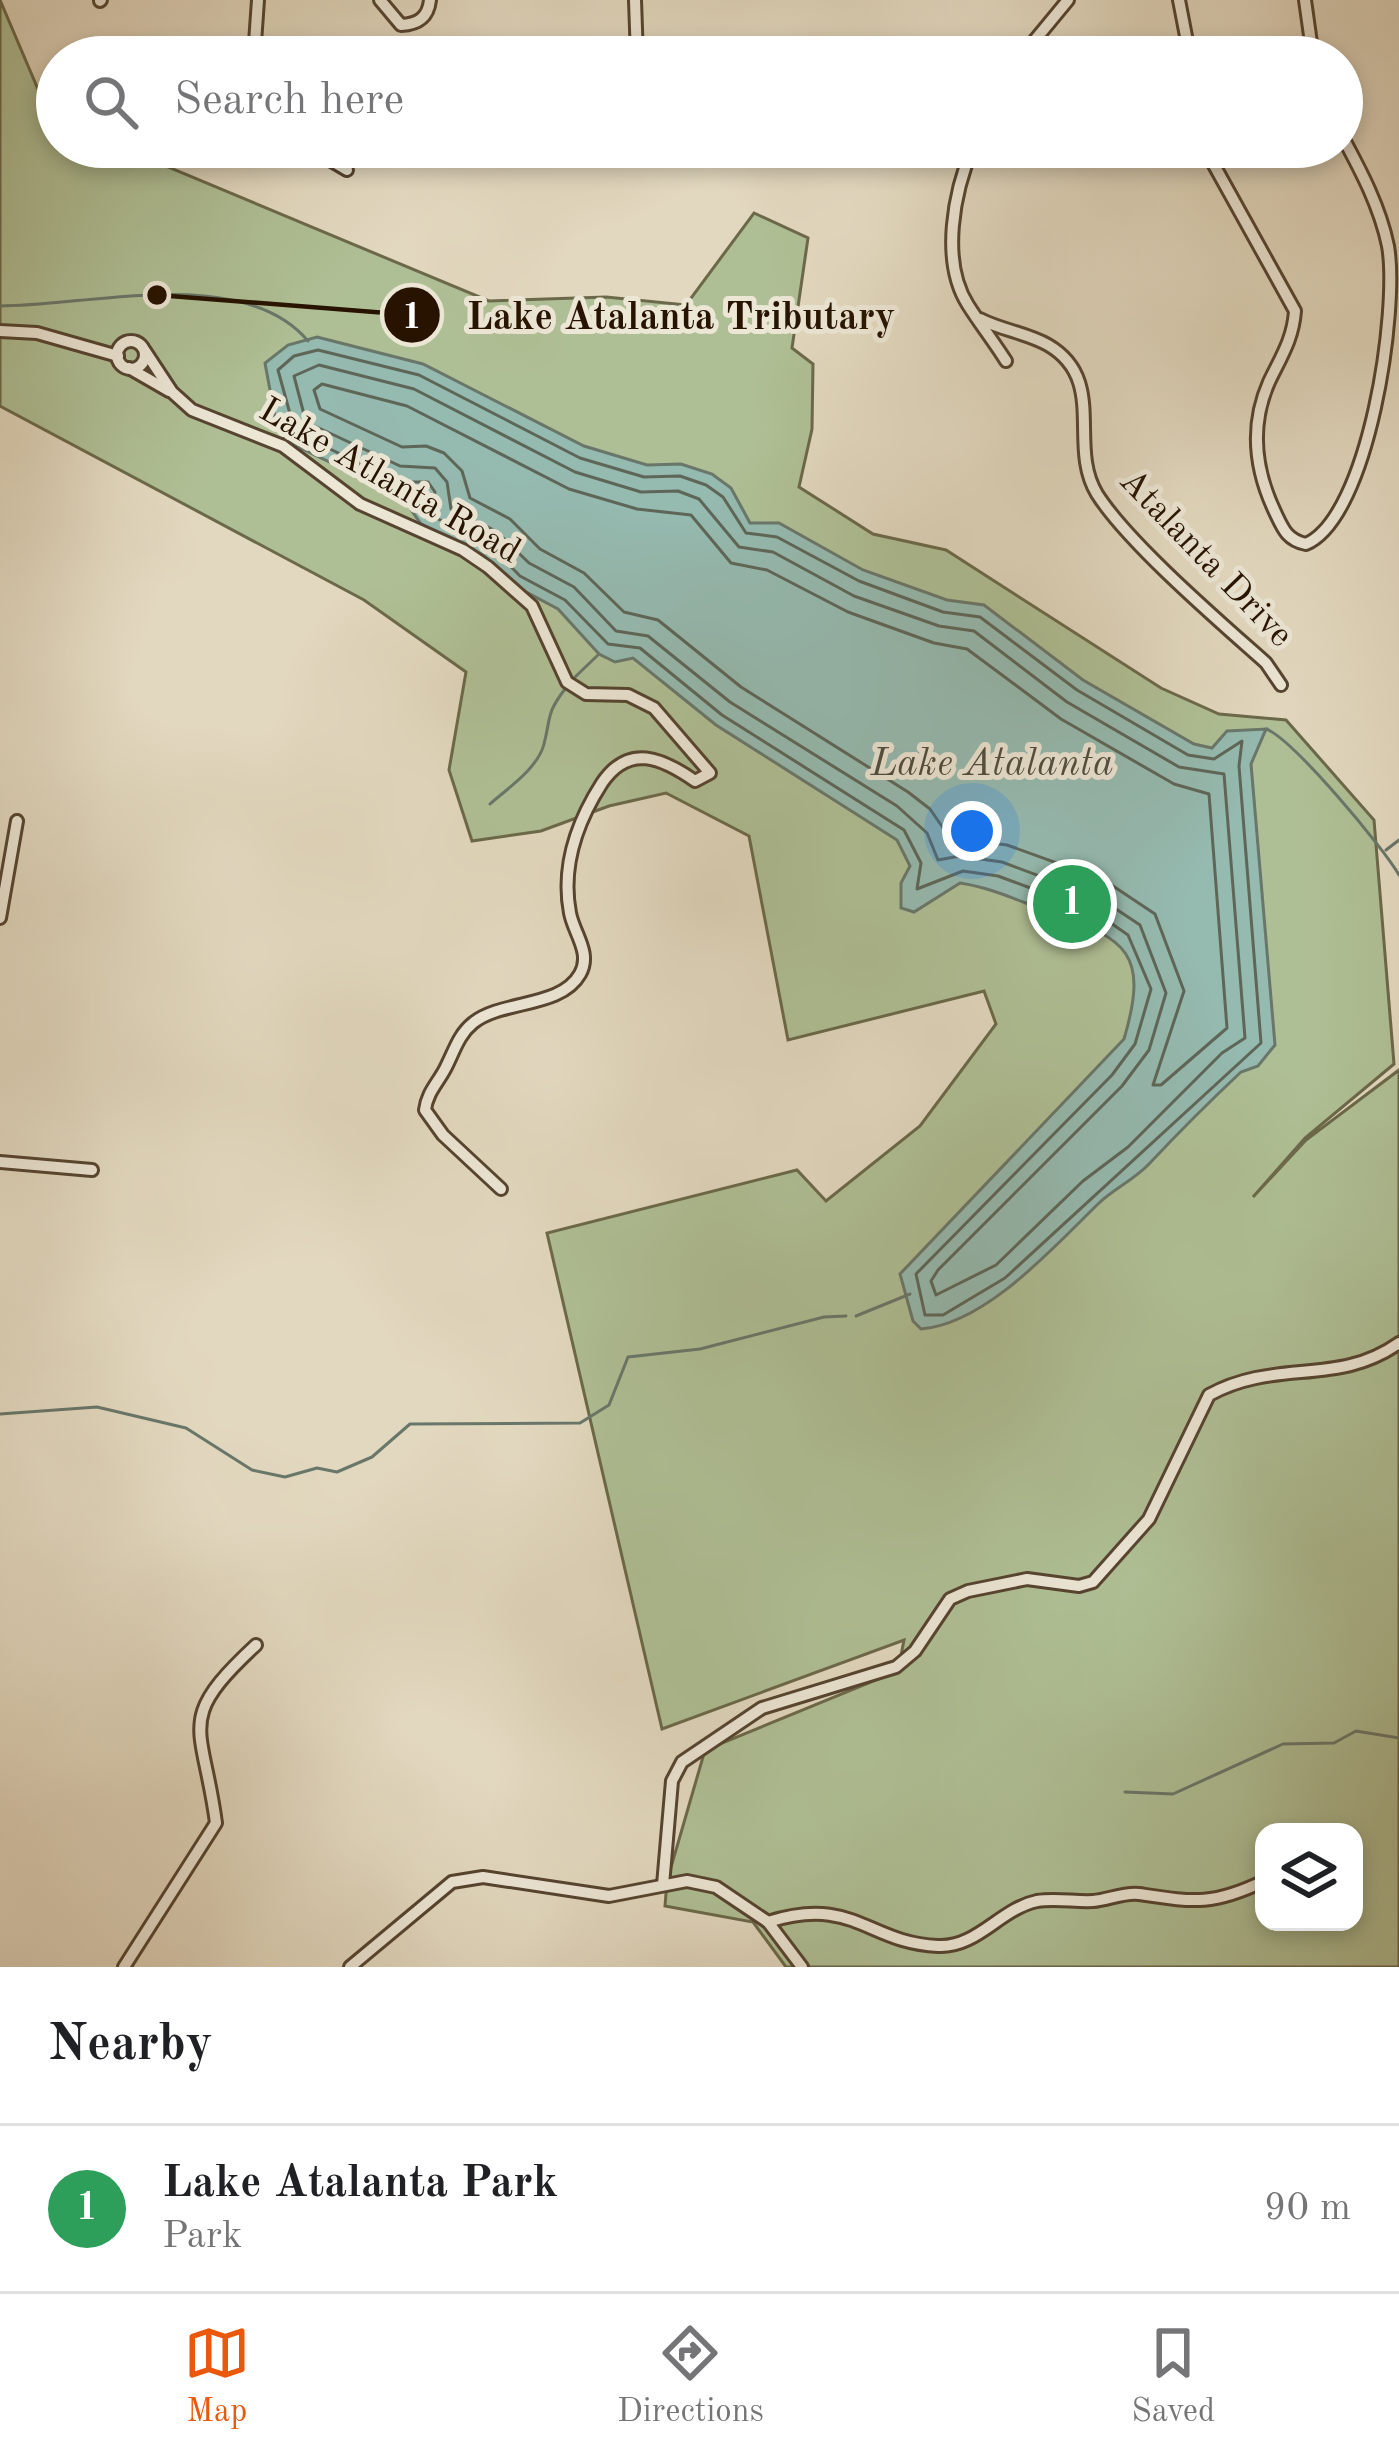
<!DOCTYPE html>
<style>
:root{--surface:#fff;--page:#f2f2f2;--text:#202124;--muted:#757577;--line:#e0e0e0;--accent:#ea580c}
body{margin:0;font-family:"Old Standard TT",serif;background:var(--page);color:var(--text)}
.controls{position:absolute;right:36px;bottom:36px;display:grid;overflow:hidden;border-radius:24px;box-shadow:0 6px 18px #0003}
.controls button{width:108px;height:108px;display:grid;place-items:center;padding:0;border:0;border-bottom:3px solid var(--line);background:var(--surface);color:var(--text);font:60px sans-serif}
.you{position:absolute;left:972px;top:831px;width:42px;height:42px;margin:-30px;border:9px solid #fff;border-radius:50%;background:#1a73e8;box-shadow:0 0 0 18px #1a73e833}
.badge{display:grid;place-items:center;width:78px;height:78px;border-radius:50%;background:var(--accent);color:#fff;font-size:39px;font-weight:700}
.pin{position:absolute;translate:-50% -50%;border:6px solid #fff;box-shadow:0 3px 12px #0006}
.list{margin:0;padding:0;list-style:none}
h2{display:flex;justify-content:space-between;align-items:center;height:156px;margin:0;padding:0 48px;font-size:51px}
h2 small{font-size:39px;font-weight:400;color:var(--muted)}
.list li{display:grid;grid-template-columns:78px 1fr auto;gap:36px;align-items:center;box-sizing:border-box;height:168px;padding:0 48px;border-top:3px solid var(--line)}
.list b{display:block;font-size:45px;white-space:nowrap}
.list p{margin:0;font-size:39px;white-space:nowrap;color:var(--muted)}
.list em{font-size:39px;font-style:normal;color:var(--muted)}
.icon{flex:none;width:66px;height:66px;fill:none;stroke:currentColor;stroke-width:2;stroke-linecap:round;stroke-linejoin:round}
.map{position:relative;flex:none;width:1399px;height:1967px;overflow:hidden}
.search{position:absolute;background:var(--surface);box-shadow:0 6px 18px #0003;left:36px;right:36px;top:36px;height:132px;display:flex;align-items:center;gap:30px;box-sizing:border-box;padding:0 42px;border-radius:66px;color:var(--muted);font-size:45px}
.sheet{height:324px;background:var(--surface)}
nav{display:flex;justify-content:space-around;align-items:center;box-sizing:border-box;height:168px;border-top:3px solid var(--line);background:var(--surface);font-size:33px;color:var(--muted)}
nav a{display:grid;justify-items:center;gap:6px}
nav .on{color:var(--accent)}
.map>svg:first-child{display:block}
.green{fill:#afbf95;stroke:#6b694a;stroke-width:3;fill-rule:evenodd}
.water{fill:#95bab0;stroke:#69776a;stroke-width:3}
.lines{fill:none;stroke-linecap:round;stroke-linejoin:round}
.shore{stroke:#5e6658;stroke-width:3}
.stream{stroke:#69776a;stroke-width:3}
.street-casing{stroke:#564430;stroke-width:16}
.street{stroke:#ece6d5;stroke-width:10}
.labels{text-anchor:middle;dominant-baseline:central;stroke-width:10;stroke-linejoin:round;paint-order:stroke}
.street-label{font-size:36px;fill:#271300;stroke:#ece6d5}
.water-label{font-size:39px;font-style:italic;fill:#4e4d3e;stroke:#ece6d5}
.leader{fill:none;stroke:#271300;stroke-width:4.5}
.callout-dot{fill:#271300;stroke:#ece6d5;stroke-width:4.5}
.mark-label{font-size:36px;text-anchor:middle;font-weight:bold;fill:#fff}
.callout-label{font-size:39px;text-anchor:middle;font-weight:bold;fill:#271300;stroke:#ece6d5;stroke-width:10;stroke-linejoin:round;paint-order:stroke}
</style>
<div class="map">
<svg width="1399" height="1967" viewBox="0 0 1399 1967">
<rect width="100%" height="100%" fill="#e2d8bf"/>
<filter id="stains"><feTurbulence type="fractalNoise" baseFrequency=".00167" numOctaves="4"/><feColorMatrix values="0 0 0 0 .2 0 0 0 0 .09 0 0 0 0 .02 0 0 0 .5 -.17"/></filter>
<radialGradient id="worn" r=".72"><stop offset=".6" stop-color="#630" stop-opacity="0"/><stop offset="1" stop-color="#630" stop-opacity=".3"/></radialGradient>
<path class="green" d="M0,0L46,108L57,106V147H141L144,157L489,301L606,297L686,305L754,213L808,238L792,348L813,364L812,429L799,487L873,534L946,550L1161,688L1219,714L1286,720L1374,820L1394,1064L1305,1138L1253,1197L1306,1140L1399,1070V1967H786L753,1922L665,1906L667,1881L705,1750L898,1671L904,1640L662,1729L547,1233L797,1170L826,1201L920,1126L996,1024L984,991L788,1040L749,836L666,793L609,806L541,831L472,841L449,770L466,672L364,600L0,406ZM1264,1832H1354V1922H1264Z"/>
<path class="water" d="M317,337L423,364L584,446L647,465L681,464L712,474L731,488L750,523H779L863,570L947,600L984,605L1083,680L1194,744L1212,748L1227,731L1266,729L1251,764L1275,1045L1258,1066L1241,1072C1209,1102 1179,1132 1149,1164C1134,1180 1113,1189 1098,1204C1052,1249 985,1324 921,1329L913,1321L900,1274L1124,1039C1149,954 1128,939 1050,912C1018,901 993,888 960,883L914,912L901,908V883L910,866L897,840L716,725L633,658L615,662L599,654L558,609L513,585L483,555L421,524L407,504L422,492L398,495L286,441L277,428L265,363L288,345Z"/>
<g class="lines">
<g class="shore">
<polygon points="318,350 419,375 580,458 644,477 680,476 706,485 723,497 746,533 777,537 859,581 943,612 980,617 1077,690 1188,755 1214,759 1242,741 1239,766 1261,1043 1005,1278 943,1315 925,1315 916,1274 1112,1075 1135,1044 1151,989 1128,935 1095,912 998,876 963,871 917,889 921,863 904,830 722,715 640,648 608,644 565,600 520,576 489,544 430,515 435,492 428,482 398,482 295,432 278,370 294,356"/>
<polygon points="319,365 414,389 575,472 641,492 678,491 699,499 739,547 773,552 854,596 939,626 974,631 1067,702 1179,767 1224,774 1245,1038 1222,1053 1128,1147 1083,1181 996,1265 936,1295 931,1281 938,1270 1122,1086 1149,1050 1166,993 1140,925 1101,899 1002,862 960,856 938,860 927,833 897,806 730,702 648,636 616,631 574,587 529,563 496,531 451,509 447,482 435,468 400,466 306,422 294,376"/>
<polygon points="322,384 407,406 569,489 637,509 691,515 731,563 767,570 848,612 934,643 967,649 1061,719 1174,784 1209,794 1227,1028 1161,1085 1153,1085 1184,991 1155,914 1104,880 1007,845 950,838 930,809 908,792 741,687 658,620 624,612 584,573 540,549 510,519 470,498 462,471 444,453 426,446 402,447 320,409 314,390"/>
</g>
<g class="stream">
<path d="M0,306C89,306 243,264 308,341"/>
<polyline points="574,678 599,654"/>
<path d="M1266,729C1292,738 1384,848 1399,875"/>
<path d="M490,804C508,788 538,768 544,744C551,717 546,714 565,689"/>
<polyline points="1386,850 1399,840"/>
<polyline points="856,1316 910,1294"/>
<polyline points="0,1414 97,1407 186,1428 252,1470 285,1477 317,1468 337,1472 372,1457 410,1424 580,1423 609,1405 628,1357 700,1349 824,1317 846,1316"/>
<polyline points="1125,1792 1173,1794 1283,1744 1334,1743 1356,1731 1399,1738"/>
</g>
<g class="street-casing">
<g id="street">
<path d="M380,0L401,25C418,24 428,18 430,0"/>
<polyline points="635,0 637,57"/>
<polyline points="1179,0 1190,57"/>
<polyline points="1305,0 1313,57"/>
<polyline points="100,1 101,0"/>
<polyline points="254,57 258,0"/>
<polyline points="1021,57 1068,0"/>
<polyline points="308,147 347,170"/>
<path d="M973,147C954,191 940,261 968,305C980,324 994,342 1006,361"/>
<path d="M1204,147L1295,311C1293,339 1281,357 1269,382C1250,425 1255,470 1275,512C1283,529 1287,540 1306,544C1369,517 1399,309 1388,246C1380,207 1361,171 1342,136"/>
<path d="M980,319C1001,330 1027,333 1048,345C1108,380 1067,445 1097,494C1128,543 1220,622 1266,663L1281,685"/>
<polyline points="0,331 37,333 118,356"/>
<circle cx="131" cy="355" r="14"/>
<path d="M145,351L172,392L192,410L283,446L360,504L463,550L488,567L532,606L567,682L586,694L628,695L654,708L710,773L695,781C662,758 629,743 602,783C577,822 561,866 570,913C574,934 592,953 580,974C561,1008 501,1000 473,1023C458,1035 454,1052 445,1069C437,1084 427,1093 425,1110L443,1135L501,1189"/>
<polyline points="129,368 169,391"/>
<polyline points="0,918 17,821"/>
<polyline points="0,1162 92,1170"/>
<path d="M663,1885L672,1781L682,1762L762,1708L896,1667L915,1651L950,1599L968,1591L1027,1579L1079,1586L1093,1582L1149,1519L1209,1395C1276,1358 1337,1387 1399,1343"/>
<path d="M768,1922C854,1895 867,1943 938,1946C977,1948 1000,1909 1037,1901C1056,1898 1075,1902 1093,1901C1108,1900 1124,1892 1139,1894C1193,1902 1212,1906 1264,1881"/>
<path d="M124,1967L216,1823C203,1724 174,1721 256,1645"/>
<polyline points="350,1967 452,1882 483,1877 609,1896 687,1881 716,1887 768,1922 802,1967"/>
</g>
</g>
<use href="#street" class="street"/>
</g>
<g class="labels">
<g class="street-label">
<text transform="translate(389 482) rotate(30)">Lake Atlanta Road</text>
<text transform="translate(1205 559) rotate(46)">Atalanta Drive</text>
</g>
<g class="water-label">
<text x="992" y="764">Lake Atalanta</text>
</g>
</g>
<path class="leader" d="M157 295L412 315"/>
<g class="callout-dot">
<circle cx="157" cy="295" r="12"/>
<circle cx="412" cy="315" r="30"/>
</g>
<g class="mark-label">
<text x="412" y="328">1</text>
</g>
<g class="callout-label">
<text x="681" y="329">Lake Atalanta Tributary</text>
</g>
<rect width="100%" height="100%" filter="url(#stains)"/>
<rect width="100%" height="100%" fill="url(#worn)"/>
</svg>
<div class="controls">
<button><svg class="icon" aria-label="layers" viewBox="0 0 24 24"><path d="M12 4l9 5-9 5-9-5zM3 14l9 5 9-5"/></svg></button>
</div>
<div class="you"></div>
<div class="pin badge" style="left:1072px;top:904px;background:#2e9e5b">1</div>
<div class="search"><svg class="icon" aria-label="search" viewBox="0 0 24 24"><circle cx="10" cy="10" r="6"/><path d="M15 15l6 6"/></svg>Search here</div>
</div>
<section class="sheet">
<h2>Nearby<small></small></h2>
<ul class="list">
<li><span class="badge" style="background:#2e9e5b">1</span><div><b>Lake Atalanta Park</b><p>Park</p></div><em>90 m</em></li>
</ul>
</section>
<nav>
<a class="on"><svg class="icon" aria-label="map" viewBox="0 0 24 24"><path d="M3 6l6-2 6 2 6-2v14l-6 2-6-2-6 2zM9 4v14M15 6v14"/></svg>Map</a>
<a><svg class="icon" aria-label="directions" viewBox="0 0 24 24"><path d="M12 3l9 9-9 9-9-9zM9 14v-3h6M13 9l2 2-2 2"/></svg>Directions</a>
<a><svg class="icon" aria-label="saved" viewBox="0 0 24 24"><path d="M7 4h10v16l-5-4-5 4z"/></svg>Saved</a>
</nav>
